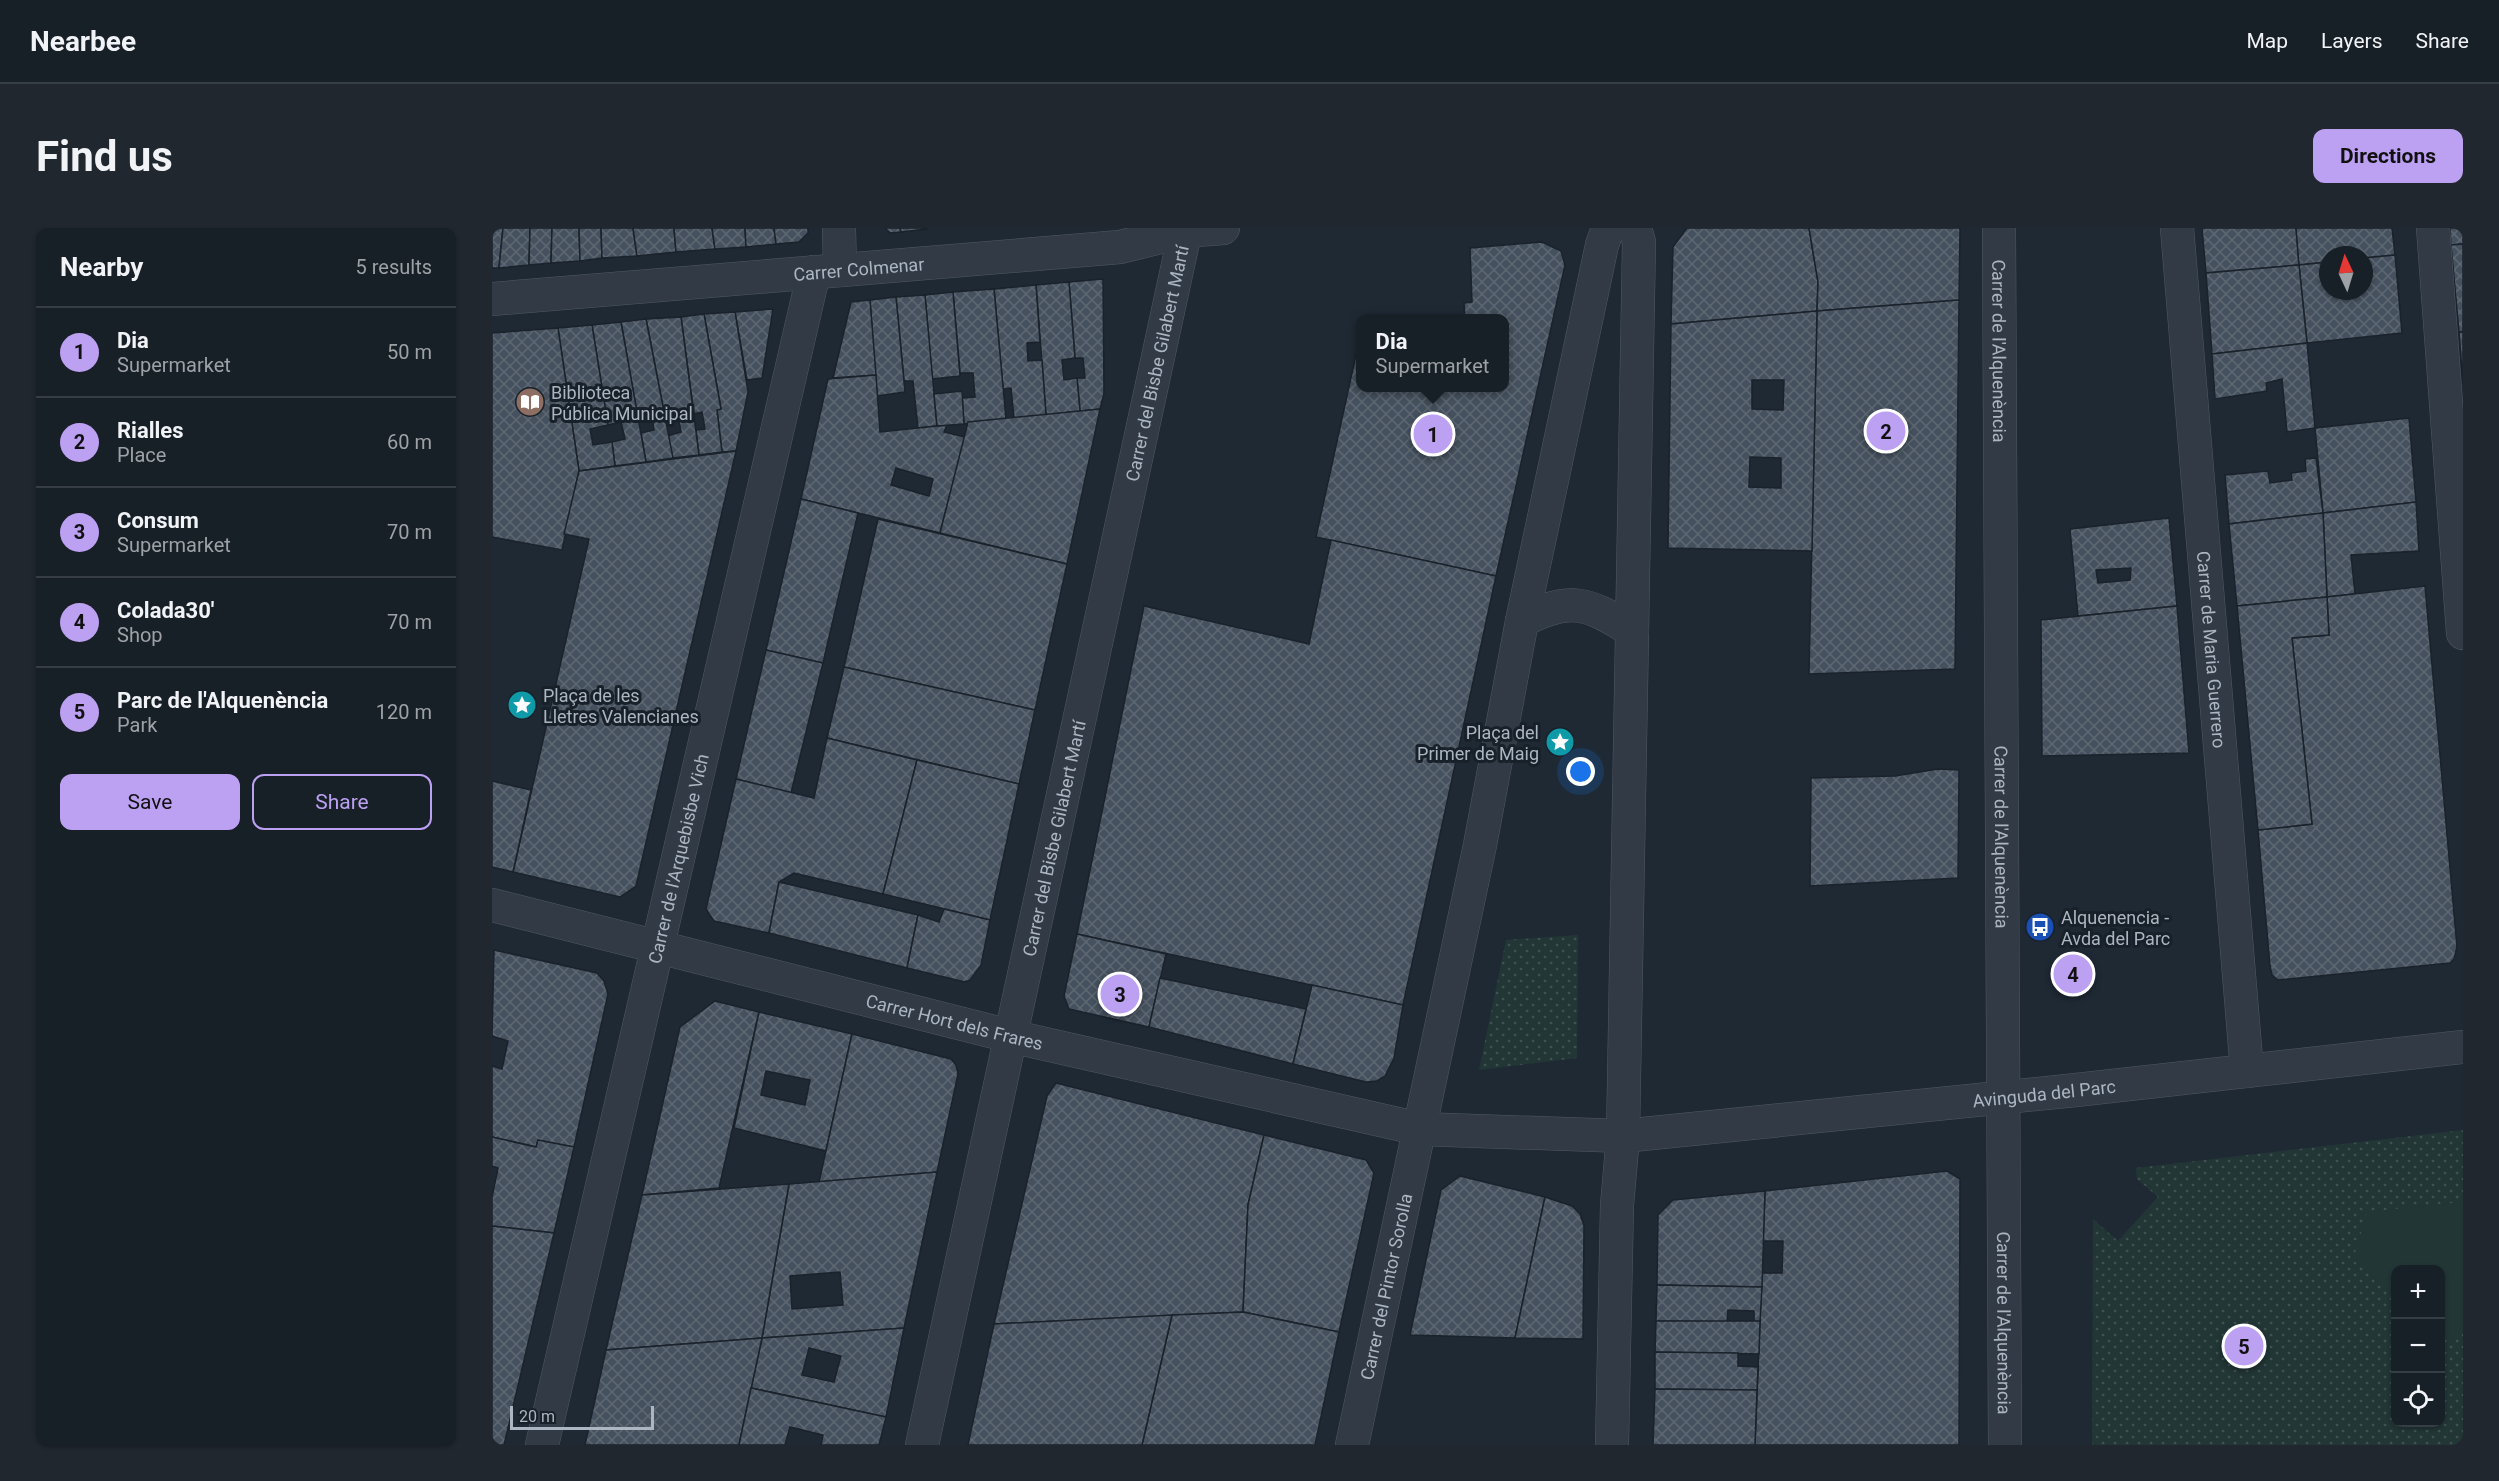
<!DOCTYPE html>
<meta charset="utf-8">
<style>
:root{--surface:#171f27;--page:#20272f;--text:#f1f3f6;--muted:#9ea2a7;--line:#363d44;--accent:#bca0f2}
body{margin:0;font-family:Roboto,sans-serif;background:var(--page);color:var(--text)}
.controls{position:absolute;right:18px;bottom:18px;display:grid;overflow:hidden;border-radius:12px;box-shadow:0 2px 4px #0004}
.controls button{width:54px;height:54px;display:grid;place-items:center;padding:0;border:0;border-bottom:2px solid var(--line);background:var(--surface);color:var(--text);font:30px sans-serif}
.compass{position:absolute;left:1827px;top:18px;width:54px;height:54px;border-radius:50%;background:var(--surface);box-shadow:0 2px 4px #0004;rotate:356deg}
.scale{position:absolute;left:18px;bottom:15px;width:144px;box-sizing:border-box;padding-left:6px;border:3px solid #acb6c2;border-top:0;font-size:16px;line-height:21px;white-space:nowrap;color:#acb6c2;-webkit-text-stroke:4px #182029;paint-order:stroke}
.you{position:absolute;left:1089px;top:544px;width:21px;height:21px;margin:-15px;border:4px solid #fff;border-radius:50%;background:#1a73e8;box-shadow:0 0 0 9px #1a73e833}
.badge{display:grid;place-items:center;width:39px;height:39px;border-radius:50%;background:var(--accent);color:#111;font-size:20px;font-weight:700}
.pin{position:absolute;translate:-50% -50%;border:3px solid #fff;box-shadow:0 2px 6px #0006}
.popup{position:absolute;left:864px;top:86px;width:153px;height:78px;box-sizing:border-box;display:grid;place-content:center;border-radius:12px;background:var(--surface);filter:drop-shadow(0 2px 4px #0005);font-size:20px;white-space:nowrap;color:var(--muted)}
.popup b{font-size:22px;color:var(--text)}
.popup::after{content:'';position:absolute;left:50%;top:100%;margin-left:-12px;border:12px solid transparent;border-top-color:var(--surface)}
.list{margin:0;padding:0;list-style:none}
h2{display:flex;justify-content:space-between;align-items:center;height:78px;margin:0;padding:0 24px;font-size:26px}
h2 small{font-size:20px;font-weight:400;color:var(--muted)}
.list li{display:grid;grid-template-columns:39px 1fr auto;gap:18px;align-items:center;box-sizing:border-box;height:90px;padding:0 24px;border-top:2px solid var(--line)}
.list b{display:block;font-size:22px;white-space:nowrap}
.list p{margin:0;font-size:20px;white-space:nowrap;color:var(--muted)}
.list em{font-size:20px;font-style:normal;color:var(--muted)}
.actions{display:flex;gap:12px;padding:18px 24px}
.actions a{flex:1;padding:14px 0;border:2px solid var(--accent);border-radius:12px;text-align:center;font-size:21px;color:var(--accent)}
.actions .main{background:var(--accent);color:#111}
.icon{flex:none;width:33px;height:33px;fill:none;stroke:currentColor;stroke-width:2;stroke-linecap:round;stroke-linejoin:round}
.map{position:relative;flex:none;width:1971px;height:1217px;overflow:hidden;border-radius:12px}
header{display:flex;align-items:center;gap:36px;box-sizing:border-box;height:84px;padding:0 30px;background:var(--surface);border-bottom:2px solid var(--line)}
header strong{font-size:28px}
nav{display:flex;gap:33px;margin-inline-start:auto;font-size:21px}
.intro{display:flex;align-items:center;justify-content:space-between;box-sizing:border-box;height:144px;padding:0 36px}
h1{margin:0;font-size:42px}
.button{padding:15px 27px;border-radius:12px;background:var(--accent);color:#111;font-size:21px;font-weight:700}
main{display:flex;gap:36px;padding:0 36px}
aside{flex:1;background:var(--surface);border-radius:12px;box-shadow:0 2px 4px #0004}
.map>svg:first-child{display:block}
.grass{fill:url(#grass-dots);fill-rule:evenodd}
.pitch{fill:#223636}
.building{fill:url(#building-cross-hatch);stroke:#1a222b;stroke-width:1.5;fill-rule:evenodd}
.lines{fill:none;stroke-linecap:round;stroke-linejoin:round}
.minor-casing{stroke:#505963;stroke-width:34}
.minor{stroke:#323b45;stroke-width:33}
.labels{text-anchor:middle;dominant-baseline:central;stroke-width:6;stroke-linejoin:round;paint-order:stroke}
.street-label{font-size:18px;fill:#acb6c2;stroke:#182029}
.poi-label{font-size:18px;fill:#acb6c2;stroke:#182029;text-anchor:start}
</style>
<header>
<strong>Nearbee</strong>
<nav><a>Map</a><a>Layers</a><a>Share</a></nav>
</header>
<div class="intro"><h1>Find us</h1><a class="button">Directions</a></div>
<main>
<aside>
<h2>Nearby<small>5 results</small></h2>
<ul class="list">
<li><span class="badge">1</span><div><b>Dia</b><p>Supermarket</p></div><em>50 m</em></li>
<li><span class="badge">2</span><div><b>Rialles</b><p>Place</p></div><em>60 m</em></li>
<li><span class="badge">3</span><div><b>Consum</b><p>Supermarket</p></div><em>70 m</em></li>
<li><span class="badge">4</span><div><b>Colada30'</b><p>Shop</p></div><em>70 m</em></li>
<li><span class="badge">5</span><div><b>Parc de l'Alquenència</b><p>Park</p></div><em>120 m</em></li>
</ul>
<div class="actions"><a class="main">Save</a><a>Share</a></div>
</aside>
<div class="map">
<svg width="1971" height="1217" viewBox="0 0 1971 1217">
<defs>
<pattern id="grass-dots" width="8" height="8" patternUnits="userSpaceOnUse" patternTransform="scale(1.5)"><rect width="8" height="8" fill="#223636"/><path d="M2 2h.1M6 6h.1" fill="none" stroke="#3f5151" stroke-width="1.8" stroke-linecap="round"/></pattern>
<pattern id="building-cross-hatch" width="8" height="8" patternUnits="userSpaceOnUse" patternTransform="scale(1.5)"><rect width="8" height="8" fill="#45515e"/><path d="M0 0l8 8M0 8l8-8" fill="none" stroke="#5d6873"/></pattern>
</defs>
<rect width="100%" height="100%" fill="#1f2934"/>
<g class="grass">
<polygon points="1086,707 1085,830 987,842 1014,712"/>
<path d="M1971,902V1217H1600L1601,991L1626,1013L1666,969L1645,951L1644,940ZM1904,1042H1948V1194H1904Z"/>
</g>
<polygon class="pitch" points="1971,974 1971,1105 1962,1114 1949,1103 1948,1042 1904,1042 1903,1067 1861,1032 1875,984"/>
<g class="building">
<polygon points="0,0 11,0 7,40 0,40"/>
<polygon points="11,0 38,0 37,37 7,40"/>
<polygon points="38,0 60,0 59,35 37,37"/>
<polygon points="60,0 87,0 88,33 59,35"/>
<polygon points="87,0 109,0 110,30 88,33"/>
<polygon points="109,0 141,0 145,28 110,30"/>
<polygon points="141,0 182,0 184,24 145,28"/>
<polygon points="182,0 220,0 223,21 184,24"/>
<polygon points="220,0 253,0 254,19 223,21"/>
<polygon points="253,0 282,0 284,16 254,19"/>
<polygon points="282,0 316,0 316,5 307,14 284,16"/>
<polygon points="393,0 408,0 409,4 398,5"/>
<polygon points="408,0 435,0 435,1 409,4"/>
<polygon points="1195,0 1317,0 1326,54 1325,83 1179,96 1181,19"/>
<polygon points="1317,0 1468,0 1467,72 1325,83 1326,54"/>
<polygon points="1710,0 1804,0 1807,37 1714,45"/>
<polygon points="1804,0 1900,0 1903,27 1872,30 1872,27 1836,27 1836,34 1807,37"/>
<polygon points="1958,0 1971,0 1971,16 1959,17"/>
<polygon points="1050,14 1069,23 1073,37 1004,348 824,309 869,104 869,160 1013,160 1013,91 973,91 972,75 980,74 978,20"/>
<polygon points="1971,16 1971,104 1967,104 1959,17"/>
<polygon points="1903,27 1910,105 1815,115 1807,37 1836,34 1836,63 1872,63 1872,30"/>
<polygon points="1807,37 1815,115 1720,126 1714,45"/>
<polygon points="611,51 612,165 608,181 588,183 585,150 593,150 591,130 583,130 577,54"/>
<polygon points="577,54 583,130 570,132 572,152 585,150 588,183 554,187 544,57"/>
<polygon points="544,57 548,114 535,115 536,133 550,132 554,187 522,190 519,160 511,161 502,61"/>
<polygon points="502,61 514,191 472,196 470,170 483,169 481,145 468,145 461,64"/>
<polygon points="461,64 468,148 440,151 433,67"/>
<polygon points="433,67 445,198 426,200 421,153 412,153 404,69"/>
<polygon points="404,69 413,164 385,168 378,72"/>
<polygon points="378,72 384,147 341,150 359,74"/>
<polygon points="1467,72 1463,441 1317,446 1325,83"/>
<polygon points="281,81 270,150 255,152 243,84"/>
<path d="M1325,83L1320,323L1176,320L1179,96ZM1260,152H1292L1291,182L1260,181ZM1258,229L1289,230V260L1257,259Z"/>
<polygon points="243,84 256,164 244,223 230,224 225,182 229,181 212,86"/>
<polygon points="212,86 229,181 225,182 230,224 207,227 204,202 213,201 210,184 202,186 189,89"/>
<polygon points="189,89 207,227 181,230 175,208 189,204 186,188 173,189 154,91"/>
<polygon points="154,91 181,230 154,234 149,205 162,202 160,189 146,191 129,94"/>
<polygon points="129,94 154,234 123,238 120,214 133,211 129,194 116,197 100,97"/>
<polygon points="100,97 116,197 98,201 101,217 120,214 123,238 87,243 66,100"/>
<polygon points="66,100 87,243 70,322 0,309 0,105"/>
<polygon points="1967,104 1971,104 1971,156"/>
<polygon points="1815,115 1823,200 1795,204 1790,151 1774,155 1775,163 1723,171 1720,126"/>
<path d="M384,147L388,204L455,197L452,204L473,209L448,305L309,271L336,151ZM404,240L441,251L437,268L399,257Z"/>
<polygon points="470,163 472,196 445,198 442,166"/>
<polygon points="608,181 575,336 448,305 476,194"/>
<polygon points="1917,190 1924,274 1831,285 1823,200"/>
<polygon points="244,223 144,658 128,669 21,644 97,311 72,306 87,243"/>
<polygon points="1824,230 1831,285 1737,296 1733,247 1776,243 1778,255 1800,252 1799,245 1814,243 1813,231"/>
<polygon points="309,271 366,285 331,435 274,422"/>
<polygon points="1924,274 1927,323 1859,327 1863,366 1835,369 1831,285"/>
<polygon points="1831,285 1835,369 1745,378 1737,296"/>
<path d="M1677,290L1685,378L1586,388L1578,301ZM1639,340L1638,352L1606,355L1604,342Z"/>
<polygon points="386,291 575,336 543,482 352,439"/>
<polygon points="839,312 1004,348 911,777 585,706 652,378 817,416"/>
<polygon points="1933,358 1965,719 1962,731 1958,735 1786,752 1780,747 1778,738 1766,602 1820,596 1800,410 1837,407 1835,369"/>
<polygon points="1835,369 1837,407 1800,410 1820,596 1766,602 1745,378"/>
<polygon points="1685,378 1697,525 1550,528 1549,392"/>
<polygon points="274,422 331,435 299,565 244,551"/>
<polygon points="352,439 543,482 527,556 335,510"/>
<polygon points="335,510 425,532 391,666 302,645 287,654 277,705 222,693 214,681 244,551 322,570"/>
<polygon points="425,532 527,556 498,692 391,666"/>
<polygon points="1446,541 1467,542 1466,650 1318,658 1319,550 1403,548"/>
<polygon points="0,553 39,562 21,644 0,639"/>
<polygon points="287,654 426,687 415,740 277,705"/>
<polygon points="452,681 498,692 489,737 478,752 473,754 415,740 426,687 447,694"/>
<polygon points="585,706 674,726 657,799 577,781 572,768"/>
<polygon points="2,722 105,745 112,753 116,766 82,919 46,912 44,919 0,909 0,838 10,841 16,813 0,808"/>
<polygon points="668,750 814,781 801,836 657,799"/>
<polygon points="820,757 911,777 902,830 893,848 885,853 874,854 801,836"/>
<polygon points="223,773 267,784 227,960 150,967 188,799"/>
<path d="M267,784L360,806L334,923L242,900ZM274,843L318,852L313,877L269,867Z"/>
<polygon points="360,806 459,831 464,837 466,846 445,944 327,954"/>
<polygon points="564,855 772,907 756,977 751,1084 502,1096 555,868"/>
<polygon points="772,907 874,932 882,945 847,1104 751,1084 756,977"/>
<polygon points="0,909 44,919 46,912 82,919 62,1005 0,998 0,969 6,940 0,938"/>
<polygon points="1455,943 1468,951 1467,1217 1263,1217 1270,1045 1290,1045 1291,1013 1271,1013 1273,963"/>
<path d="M445,944L412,1100L270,1110L297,956ZM348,1044L351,1077L300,1081L298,1048Z"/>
<polygon points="968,948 1053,969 1023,1110 918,1107 949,962"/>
<polygon points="297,956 270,1110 114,1122 150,967"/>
<polygon points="1273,963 1270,1059 1165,1057 1166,987 1181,972"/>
<polygon points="1053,969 1080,978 1088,986 1092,998 1091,1111 1023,1110"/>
<polygon points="0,998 62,1005 12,1217 0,1217"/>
<polygon points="1165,1057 1270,1059 1268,1093 1262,1094 1262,1083 1236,1082 1235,1094 1164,1093"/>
<polygon points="751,1084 847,1104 823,1217 650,1217 680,1087"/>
<polygon points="680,1087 650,1217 476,1217 502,1096"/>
<polygon points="1164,1093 1268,1093 1267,1126 1163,1124"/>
<path d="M412,1100L394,1189L259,1160L270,1110ZM317,1120L349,1128L342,1154L310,1147Z"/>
<polygon points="270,1110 247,1217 93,1217 114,1122"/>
<polygon points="1163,1124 1246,1125 1246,1138 1266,1139 1265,1162 1163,1161"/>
<polygon points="259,1160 394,1189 387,1217 329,1217 331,1207 298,1199 293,1217 247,1217"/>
<polygon points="1163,1161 1265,1162 1263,1217 1161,1217"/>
</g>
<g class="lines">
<g class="minor-casing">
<g id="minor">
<polyline points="347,0 348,42"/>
<path id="s1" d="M1507,0L1513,1217"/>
<path id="s2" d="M1685,0L1755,843"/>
<polyline points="1941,0 1971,405"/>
<path id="s3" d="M0,71L628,19L693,3L731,0"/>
<path d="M1030,393C1077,368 1097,374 1140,403"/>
<path id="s4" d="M0,677L518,808L928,901L1131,908L1584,862L1971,819"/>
<path id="s5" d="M50,1217L322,44"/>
<path id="s6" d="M430,1217L694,0"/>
<path id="s7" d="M860,1217L988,617L1030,393L1110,17L1116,0"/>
<polyline points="1120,1217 1125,977 1131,908 1147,14 1143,0"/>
</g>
</g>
<use href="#minor" class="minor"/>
</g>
<defs>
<g id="library-disc" transform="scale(1.5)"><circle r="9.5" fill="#8d6e63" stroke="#182029"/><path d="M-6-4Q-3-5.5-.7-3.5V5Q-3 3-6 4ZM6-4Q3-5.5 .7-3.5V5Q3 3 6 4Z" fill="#fff"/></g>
<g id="sight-disc" transform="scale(1.5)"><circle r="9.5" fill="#0f9aa8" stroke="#182029"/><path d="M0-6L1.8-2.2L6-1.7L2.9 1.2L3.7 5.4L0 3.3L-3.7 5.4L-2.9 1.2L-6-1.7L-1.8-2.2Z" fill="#fff"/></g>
<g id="bus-disc" transform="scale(1.5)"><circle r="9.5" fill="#1a4fb4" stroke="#182029"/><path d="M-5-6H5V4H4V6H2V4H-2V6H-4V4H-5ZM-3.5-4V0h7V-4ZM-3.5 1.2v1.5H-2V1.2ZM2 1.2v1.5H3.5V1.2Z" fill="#fff"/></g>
</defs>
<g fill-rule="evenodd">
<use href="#library-disc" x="38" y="174"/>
<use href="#sight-disc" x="30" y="477"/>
<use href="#sight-disc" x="1068" y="514"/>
<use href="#bus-disc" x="1548" y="699"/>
</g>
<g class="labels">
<g class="street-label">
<text stroke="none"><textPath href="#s3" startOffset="368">Carrer Colmenar</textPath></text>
<text stroke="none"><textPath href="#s1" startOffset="123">Carrer de l'Alquenència</textPath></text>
<text stroke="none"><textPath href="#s6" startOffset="1107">Carrer del Bisbe Gilabert Martí</textPath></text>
<text stroke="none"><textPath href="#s2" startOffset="423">Carrer de Maria Guerrero</textPath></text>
<text stroke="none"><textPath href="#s1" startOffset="609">Carrer de l'Alquenència</textPath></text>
<text stroke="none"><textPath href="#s6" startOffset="621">Carrer del Bisbe Gilabert Martí</textPath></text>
<text stroke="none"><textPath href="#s5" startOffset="602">Carrer de l'Arquebisbe Vich</textPath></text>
<text stroke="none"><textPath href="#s4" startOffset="477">Carrer Hort dels Frares</textPath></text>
<text stroke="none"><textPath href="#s4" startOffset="1581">Avinguda del Parc</textPath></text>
<text stroke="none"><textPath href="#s7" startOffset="162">Carrer del Pintor Sorolla</textPath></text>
<text stroke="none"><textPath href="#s1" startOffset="1095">Carrer de l'Alquenència</textPath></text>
</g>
<g class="poi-label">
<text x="59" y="164">Biblioteca<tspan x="59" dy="21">Pública Municipal</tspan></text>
<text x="51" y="467">Plaça de les<tspan x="51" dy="21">Lletres Valencianes</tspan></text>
<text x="1047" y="504" text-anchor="end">Plaça del<tspan x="1047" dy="21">Primer de Maig</tspan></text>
<text x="1569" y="689">Alquenencia -<tspan x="1569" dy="21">Avda del Parc</tspan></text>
</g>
</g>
</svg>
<div class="controls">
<button>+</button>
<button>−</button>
<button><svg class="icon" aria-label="locate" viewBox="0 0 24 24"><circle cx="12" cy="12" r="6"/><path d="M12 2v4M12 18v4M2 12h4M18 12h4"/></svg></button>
</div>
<svg class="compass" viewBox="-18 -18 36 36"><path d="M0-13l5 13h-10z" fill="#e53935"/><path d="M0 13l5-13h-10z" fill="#9ea2a7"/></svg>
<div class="scale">20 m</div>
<div class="you"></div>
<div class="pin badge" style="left:941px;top:206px">1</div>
<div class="popup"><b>Dia</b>Supermarket</div>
<div class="pin badge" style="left:1394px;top:203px">2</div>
<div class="pin badge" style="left:628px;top:766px">3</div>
<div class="pin badge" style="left:1581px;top:746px">4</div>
<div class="pin badge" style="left:1752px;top:1118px">5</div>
</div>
</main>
